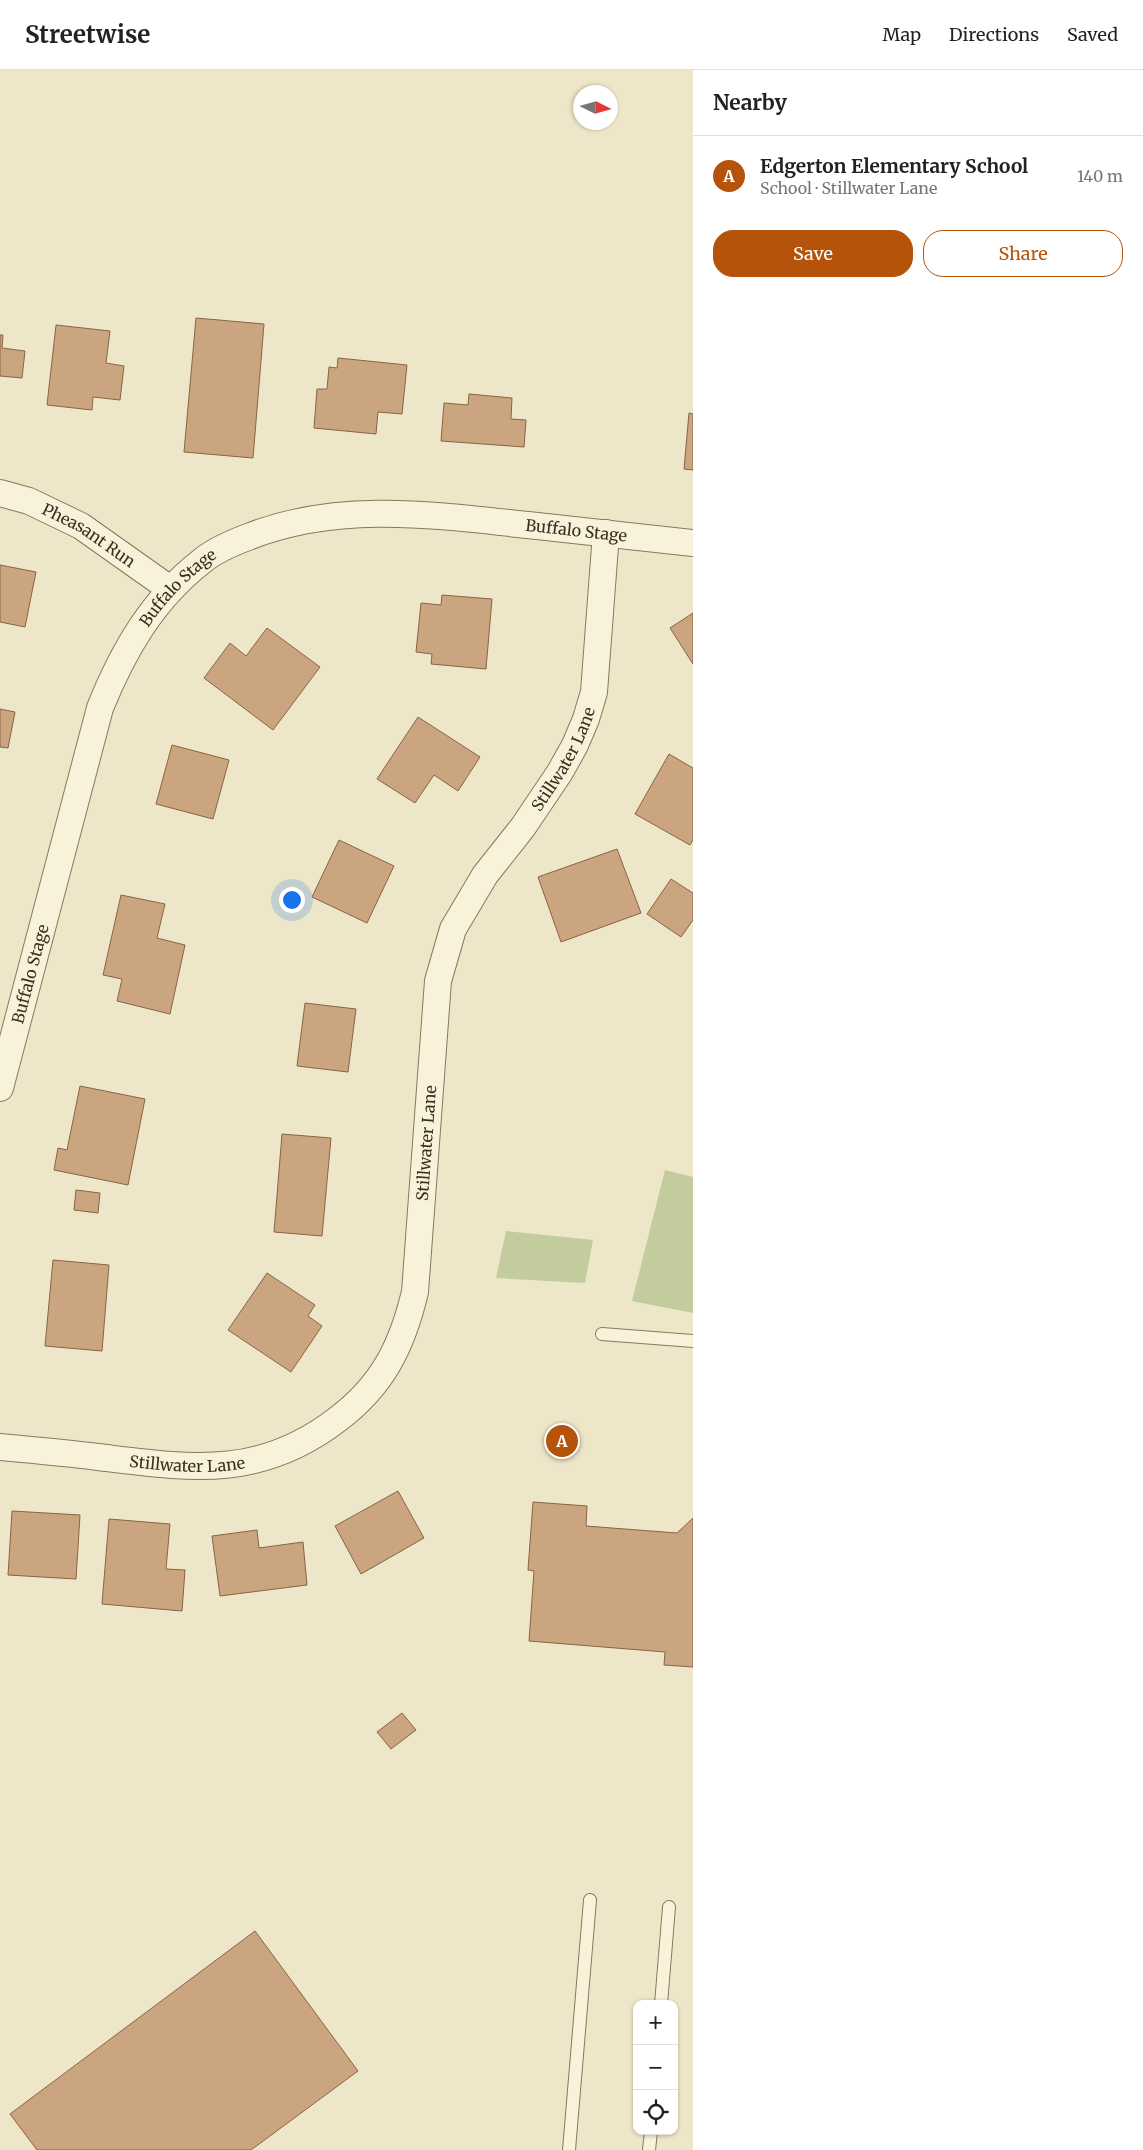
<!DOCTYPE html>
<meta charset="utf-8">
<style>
:root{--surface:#fff;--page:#f2f2f2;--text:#222;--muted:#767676;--line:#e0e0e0;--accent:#b45309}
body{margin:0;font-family:Merriweather,serif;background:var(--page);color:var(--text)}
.controls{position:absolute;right:15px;bottom:15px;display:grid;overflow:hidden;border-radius:10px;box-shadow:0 1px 4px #0004}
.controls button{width:45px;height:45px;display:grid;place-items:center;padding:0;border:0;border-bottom:1px solid var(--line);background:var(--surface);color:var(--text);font:25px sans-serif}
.compass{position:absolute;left:573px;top:15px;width:45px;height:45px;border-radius:50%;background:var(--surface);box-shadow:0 1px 4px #0004;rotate:95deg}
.you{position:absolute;left:291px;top:829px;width:18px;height:18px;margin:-12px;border:4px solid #fff;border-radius:50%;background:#1a73e8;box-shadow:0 0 0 8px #1a73e833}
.badge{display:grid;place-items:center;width:32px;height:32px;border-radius:50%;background:var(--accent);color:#fff;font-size:16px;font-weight:700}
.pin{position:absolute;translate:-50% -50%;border:2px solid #fff;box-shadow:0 1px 5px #0006}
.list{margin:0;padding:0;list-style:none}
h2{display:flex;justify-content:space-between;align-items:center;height:65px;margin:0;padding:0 20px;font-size:21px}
h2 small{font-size:16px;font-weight:400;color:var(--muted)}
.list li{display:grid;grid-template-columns:32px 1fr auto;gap:15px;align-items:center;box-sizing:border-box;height:80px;padding:0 20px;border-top:1px solid var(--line)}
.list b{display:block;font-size:19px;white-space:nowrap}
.list p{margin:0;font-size:16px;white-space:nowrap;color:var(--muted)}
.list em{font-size:16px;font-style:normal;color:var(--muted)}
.actions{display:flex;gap:10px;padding:15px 20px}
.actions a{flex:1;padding:11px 0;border:1px solid var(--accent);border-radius:20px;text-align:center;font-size:18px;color:var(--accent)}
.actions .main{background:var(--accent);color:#fff}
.icon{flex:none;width:28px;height:28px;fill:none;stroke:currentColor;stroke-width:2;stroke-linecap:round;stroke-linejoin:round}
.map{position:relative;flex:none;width:693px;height:2080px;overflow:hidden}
header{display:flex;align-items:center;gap:30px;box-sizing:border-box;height:70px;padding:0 25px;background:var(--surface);border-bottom:1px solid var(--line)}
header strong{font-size:24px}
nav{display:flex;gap:28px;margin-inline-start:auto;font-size:18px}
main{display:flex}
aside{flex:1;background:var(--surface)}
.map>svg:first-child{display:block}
.green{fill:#c2cc9c}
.building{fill:#cba57f;stroke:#886444}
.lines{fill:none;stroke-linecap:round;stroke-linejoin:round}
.lane-casing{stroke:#89785d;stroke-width:14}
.street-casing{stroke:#89785d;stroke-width:28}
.lane{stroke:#f8f2db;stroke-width:12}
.street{stroke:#f8f2db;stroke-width:26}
.labels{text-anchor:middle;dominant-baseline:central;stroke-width:4;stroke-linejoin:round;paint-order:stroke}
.street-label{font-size:16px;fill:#3a2f20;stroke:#f5efd7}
</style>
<header>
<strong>Streetwise</strong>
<nav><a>Map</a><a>Directions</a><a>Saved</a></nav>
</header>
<main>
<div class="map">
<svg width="693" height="2080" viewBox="0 0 693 2080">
<rect width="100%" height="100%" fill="#eee6c8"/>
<g class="green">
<polygon points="665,1100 693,1107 693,1243 632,1231"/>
<polygon points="506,1161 593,1170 585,1213 496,1208"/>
</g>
<g class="building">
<polygon points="196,248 264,254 253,388 184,382"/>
<polygon points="56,255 110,261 106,293 124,296 120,330 93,327 92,340 47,335"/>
<polygon points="0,265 3,265 2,278 25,281 22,308 0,306"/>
<polygon points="338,288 407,295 402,344 378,342 376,364 314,358 317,319 327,319 329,297 337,298"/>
<polygon points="469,324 512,328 511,349 526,350 524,377 441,371 444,333 468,335"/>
<polygon points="689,343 693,344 693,400 684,399"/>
<polygon points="0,495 36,502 25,557 0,552"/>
<polygon points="442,525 492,529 486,599 431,594 432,584 416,582 421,533 441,535"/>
<polygon points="693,543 693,594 670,558"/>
<polygon points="267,558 320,597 273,660 204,608 230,573 246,586"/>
<polygon points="0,639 15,642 8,678 0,677"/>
<polygon points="418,647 480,687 458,721 434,705 415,733 377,709"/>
<polygon points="172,675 229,690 213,749 156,734"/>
<polygon points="669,684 693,698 693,770 690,775 635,744"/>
<polygon points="339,770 394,796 367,853 312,827"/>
<polygon points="617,779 641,843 561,872 538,807"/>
<polygon points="671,809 693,823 693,850 681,867 647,844"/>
<polygon points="121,825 165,834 157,868 185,875 170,944 117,931 122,909 103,905"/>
<polygon points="305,933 356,939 348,1002 297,996"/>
<polygon points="80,1016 145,1029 128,1115 54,1100 58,1078 67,1080"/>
<polygon points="282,1064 331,1068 322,1166 274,1162"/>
<polygon points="76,1120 100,1123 98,1143 74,1140"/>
<polygon points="53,1190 109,1195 102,1281 45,1276"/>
<polygon points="267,1203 315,1235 308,1246 322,1256 291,1302 228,1260"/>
<polygon points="398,1421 424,1468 361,1504 335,1456"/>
<polygon points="533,1432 587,1436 586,1456 677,1463 693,1448 693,1597 664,1595 665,1582 529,1571 534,1501 528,1500"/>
<polygon points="12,1441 80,1445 76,1509 8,1505"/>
<polygon points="109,1449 170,1454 166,1499 185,1500 182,1541 102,1534"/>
<polygon points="257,1460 259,1478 303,1472 307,1515 220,1526 212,1466"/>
<polygon points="402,1643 416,1660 391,1679 377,1662"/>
<polygon points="255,1861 358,2001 251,2080 37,2080 10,2044"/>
</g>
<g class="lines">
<g class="lane-casing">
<g id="lane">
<polyline points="602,1264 693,1271"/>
<polyline points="661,1934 669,1837"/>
<polyline points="569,2080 590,1830"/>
<polyline points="649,2080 651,2061"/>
</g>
</g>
<g class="street-casing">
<g id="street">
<path id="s1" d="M0,423L29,431L81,456L170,519"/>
<path id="s2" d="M0,1018L100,638C123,581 152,530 202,491C215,480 232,473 248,467C338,431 435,445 528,455C583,461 638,467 693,473"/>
<path id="s3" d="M0,1377C33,1380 66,1383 98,1387C190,1398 259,1410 338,1349C383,1315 402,1276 415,1222L438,911L453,859L485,805L523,757L560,702L575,675L586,649L594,622L606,463"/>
</g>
</g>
<use href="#lane" class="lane"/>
<use href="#street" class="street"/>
</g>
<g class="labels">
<g class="street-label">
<text stroke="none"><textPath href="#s2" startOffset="958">Buffalo Stage</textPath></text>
<text stroke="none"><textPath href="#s1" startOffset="99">Pheasant Run</textPath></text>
<text stroke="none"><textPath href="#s2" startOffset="538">Buffalo Stage</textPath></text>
<text stroke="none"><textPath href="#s3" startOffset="1071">Stillwater Lane</textPath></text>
<text stroke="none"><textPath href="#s2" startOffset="118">Buffalo Stage</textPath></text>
<text stroke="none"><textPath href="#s3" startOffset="651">Stillwater Lane</textPath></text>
<text stroke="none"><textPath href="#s3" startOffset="188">Stillwater Lane</textPath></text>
</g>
</g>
</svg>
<div class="controls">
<button>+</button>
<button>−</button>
<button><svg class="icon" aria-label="locate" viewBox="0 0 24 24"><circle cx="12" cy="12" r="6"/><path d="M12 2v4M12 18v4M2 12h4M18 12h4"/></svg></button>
</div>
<svg class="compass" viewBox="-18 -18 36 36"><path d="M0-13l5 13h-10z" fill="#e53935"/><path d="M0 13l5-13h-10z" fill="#767676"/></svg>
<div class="you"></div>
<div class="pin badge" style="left:562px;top:1371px">A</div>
</div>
<aside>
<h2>Nearby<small></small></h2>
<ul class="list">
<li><span class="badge">A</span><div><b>Edgerton Elementary School</b><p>School · Stillwater Lane</p></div><em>140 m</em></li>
</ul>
<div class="actions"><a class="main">Save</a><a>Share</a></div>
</aside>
</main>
